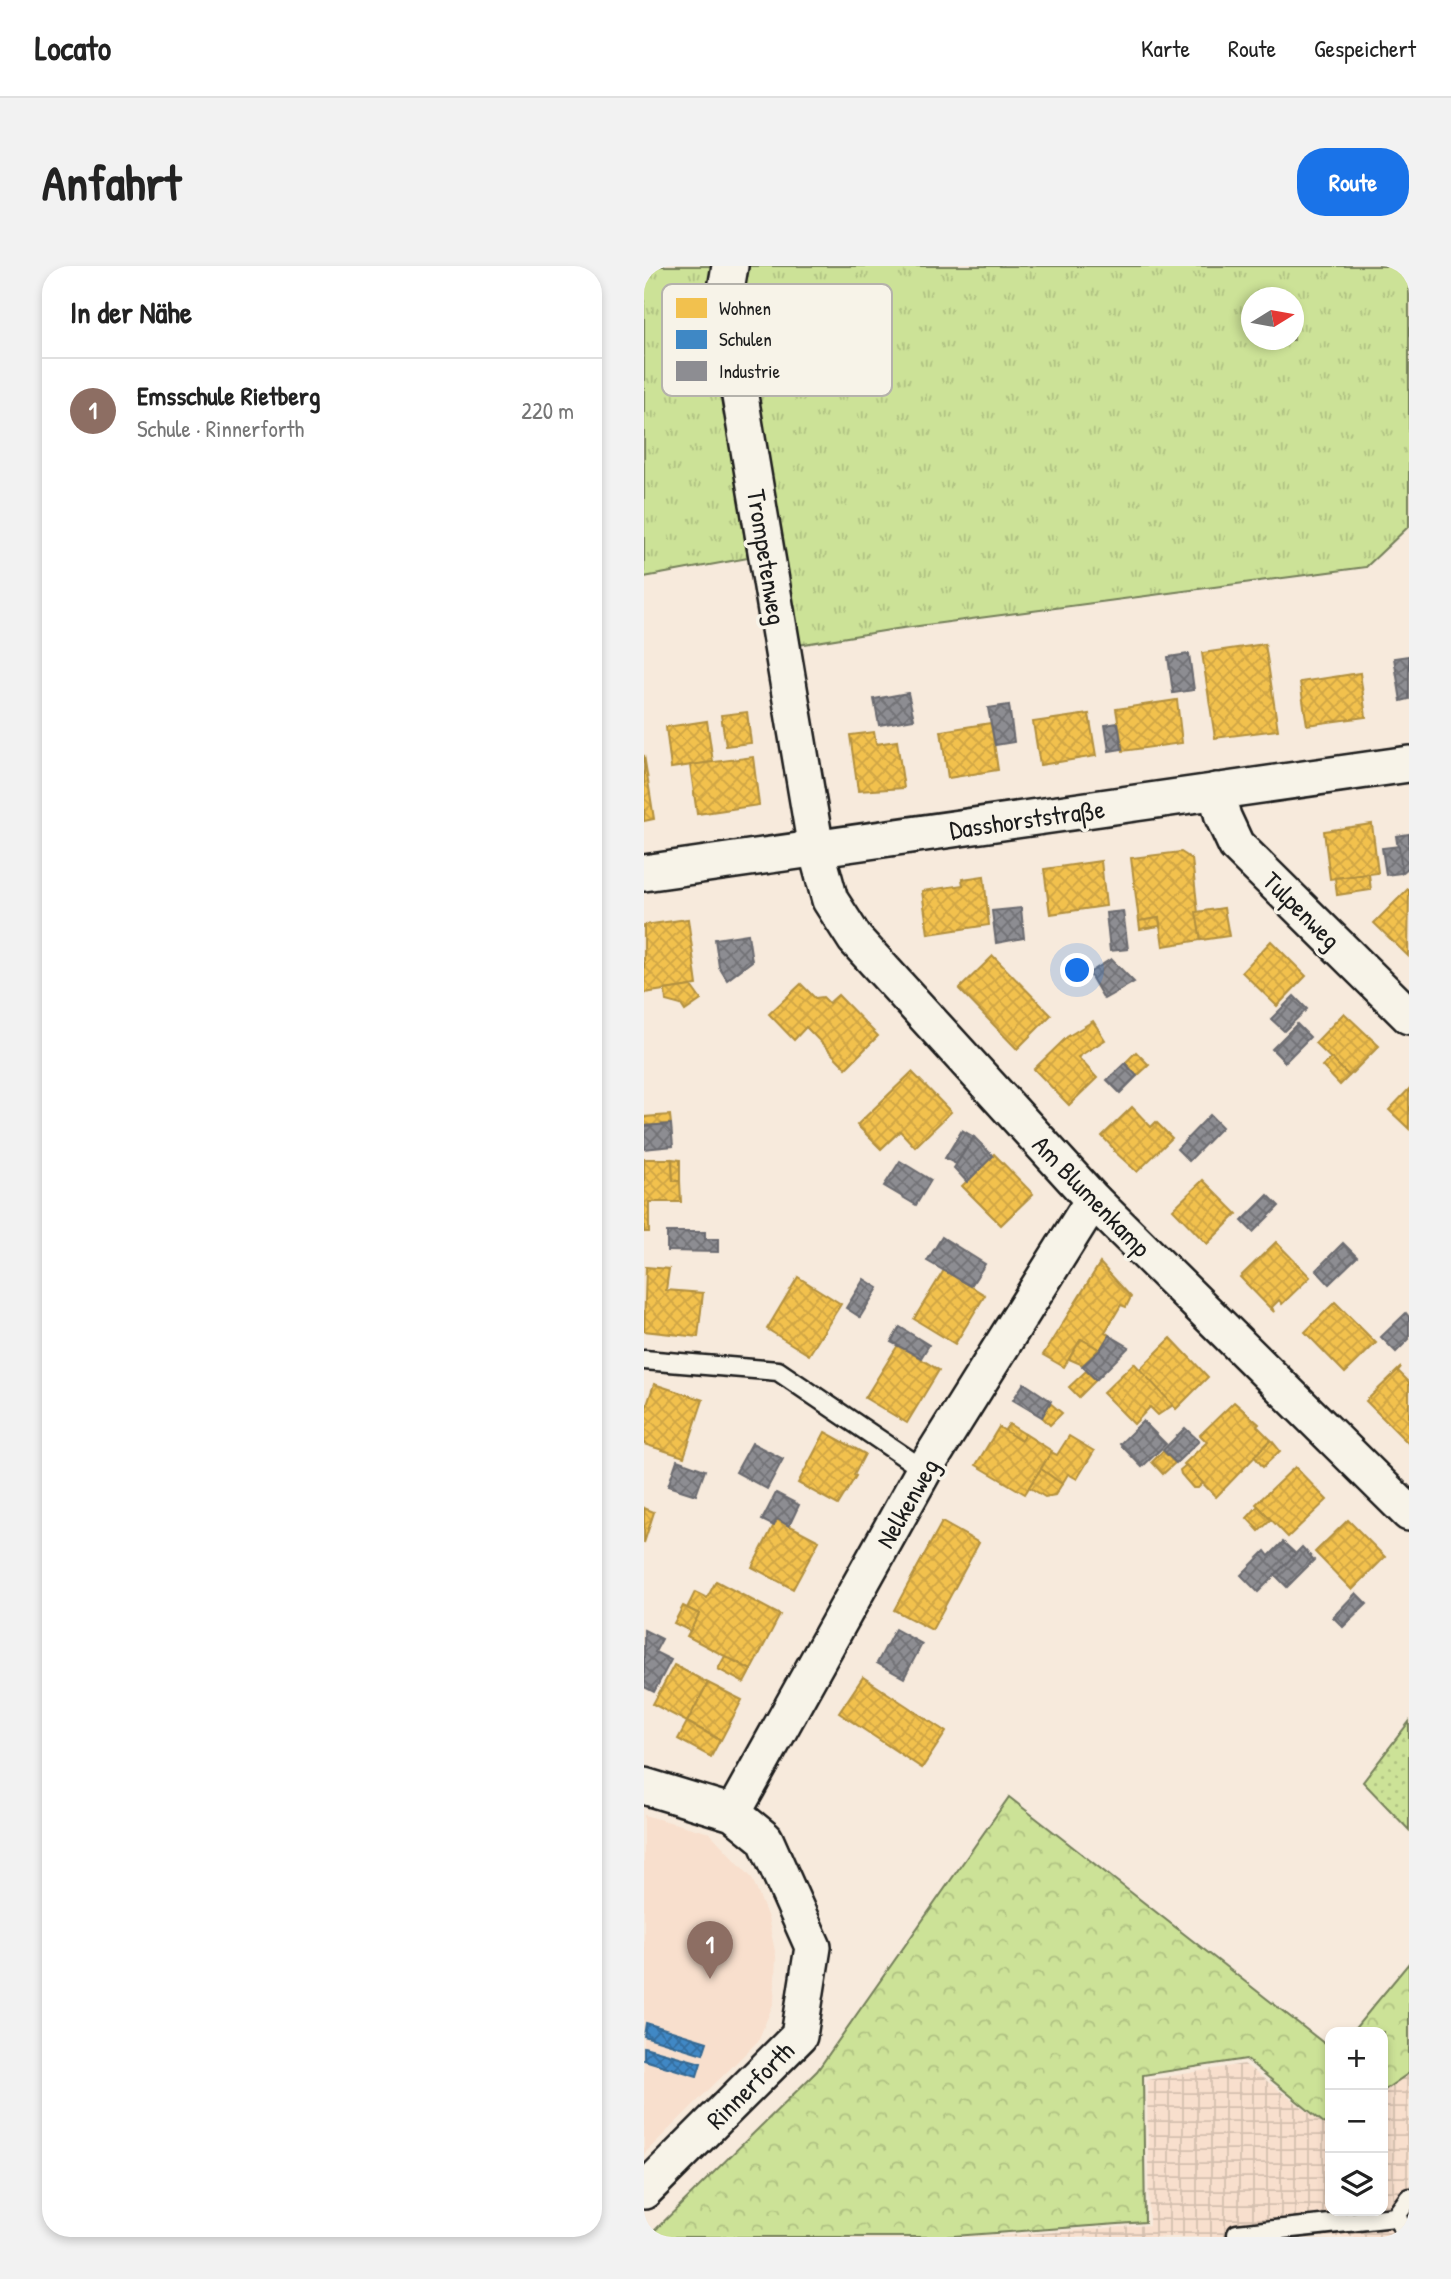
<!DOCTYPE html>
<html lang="de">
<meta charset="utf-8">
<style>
:root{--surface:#fff;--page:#f2f2f2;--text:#222;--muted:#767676;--line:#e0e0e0;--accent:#1a73e8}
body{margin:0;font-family:"Patrick Hand",sans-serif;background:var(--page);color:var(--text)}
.controls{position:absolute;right:21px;bottom:21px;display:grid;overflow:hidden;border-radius:14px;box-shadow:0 4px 10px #0003}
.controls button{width:63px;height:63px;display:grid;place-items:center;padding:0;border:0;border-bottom:2px solid var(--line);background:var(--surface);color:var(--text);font:35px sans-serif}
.compass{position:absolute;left:597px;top:21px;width:63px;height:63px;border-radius:50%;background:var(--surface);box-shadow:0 4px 10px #0003;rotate:79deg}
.you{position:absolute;left:434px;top:705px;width:24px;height:24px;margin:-18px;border:5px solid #fff;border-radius:50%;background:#1a73e8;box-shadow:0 0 0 10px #1a73e833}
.badge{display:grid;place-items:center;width:46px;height:46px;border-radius:50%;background:var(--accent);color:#fff;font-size:23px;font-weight:700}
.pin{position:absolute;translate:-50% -58px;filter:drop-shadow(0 2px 4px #0008)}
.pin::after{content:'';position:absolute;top:37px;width:24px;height:21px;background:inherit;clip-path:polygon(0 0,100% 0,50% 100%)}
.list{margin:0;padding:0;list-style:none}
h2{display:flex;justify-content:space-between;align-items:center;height:91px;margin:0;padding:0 28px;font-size:30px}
h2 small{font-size:23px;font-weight:400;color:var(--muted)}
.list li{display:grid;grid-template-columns:46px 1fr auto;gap:21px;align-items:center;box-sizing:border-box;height:105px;padding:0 28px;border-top:2px solid var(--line)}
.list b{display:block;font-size:26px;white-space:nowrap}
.list p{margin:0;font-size:23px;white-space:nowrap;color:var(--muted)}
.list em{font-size:23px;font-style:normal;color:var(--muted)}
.icon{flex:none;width:38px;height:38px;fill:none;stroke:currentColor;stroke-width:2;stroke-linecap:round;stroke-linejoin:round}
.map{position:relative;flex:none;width:765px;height:1971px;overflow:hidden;border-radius:28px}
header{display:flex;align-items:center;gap:42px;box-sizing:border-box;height:98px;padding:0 35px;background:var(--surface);border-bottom:2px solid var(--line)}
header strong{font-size:33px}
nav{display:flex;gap:38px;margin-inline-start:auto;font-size:24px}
.intro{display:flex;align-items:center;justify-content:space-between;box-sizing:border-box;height:168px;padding:0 42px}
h1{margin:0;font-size:49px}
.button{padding:18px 32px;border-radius:28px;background:var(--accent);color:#fff;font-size:24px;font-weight:700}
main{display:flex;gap:42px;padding:0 42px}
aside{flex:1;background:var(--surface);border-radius:28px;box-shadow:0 4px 10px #0003}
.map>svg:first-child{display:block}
.built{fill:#f8dfcd}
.industrial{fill:url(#industrial-grid)}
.grass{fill:url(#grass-tufts);stroke:#747f5a;stroke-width:2;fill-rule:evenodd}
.forest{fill:url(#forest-crowns);stroke:#747f5a;stroke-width:2}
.park{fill:url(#park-dots);stroke:#747f5a;stroke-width:2}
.homes{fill:url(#homes-cross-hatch);stroke:#b2903f;stroke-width:2}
.schools{fill:url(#schools-cross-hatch);stroke:#346892;stroke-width:2}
.industry{fill:url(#industry-cross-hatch);stroke:#6b6b6f;stroke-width:2}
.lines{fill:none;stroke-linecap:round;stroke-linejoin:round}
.lane-casing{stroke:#1c1c1c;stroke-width:23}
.street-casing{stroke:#1c1c1c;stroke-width:40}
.lane{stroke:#f7f3e8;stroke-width:18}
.street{stroke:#f7f3e8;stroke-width:35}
.labels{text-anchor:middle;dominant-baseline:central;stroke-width:7;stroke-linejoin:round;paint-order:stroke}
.street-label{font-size:26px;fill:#1c1c1c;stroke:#f7f3e8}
.key{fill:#f7f3e8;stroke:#b5b2ab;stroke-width:2}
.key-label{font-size:19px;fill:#1c1c1c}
</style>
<header>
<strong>Locato</strong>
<nav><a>Karte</a><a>Route</a><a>Gespeichert</a></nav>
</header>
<div class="intro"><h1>Anfahrt</h1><a class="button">Route</a></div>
<main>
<aside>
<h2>In der Nähe<small></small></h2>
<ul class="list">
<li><span class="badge" style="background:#8d6e63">1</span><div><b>Emsschule Rietberg</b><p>Schule · Rinnerforth</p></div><em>220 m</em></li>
</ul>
</aside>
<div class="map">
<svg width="765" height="1971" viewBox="0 0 765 1971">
<defs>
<pattern id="industrial-grid" width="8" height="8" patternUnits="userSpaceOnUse" patternTransform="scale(1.75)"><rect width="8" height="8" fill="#f8dfcd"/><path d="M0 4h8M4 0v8" fill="none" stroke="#d4bfaf"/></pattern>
<pattern id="grass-tufts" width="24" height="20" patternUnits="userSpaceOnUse" patternTransform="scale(1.75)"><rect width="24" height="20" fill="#cce297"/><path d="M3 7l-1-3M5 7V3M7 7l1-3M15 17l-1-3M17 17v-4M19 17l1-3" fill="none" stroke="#afc182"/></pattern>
<pattern id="forest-crowns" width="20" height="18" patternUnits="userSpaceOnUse" patternTransform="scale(1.75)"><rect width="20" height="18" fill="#cce297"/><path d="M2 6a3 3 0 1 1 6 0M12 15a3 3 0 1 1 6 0" fill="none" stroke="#afc182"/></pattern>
<pattern id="park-dots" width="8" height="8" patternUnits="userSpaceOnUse" patternTransform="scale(1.75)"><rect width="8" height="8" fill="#cce297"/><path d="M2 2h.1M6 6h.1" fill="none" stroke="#afc182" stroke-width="1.8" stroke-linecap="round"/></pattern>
<pattern id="homes-cross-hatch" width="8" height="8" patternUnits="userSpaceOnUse" patternTransform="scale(1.75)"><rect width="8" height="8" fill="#f2c14e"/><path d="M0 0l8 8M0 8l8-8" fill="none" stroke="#cfa544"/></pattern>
<pattern id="schools-cross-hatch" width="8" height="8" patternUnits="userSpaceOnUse" patternTransform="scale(1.75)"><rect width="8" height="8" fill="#3f88c5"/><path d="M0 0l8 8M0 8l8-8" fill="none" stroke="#346e9f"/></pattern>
<pattern id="industry-cross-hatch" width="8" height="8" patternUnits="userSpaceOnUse" patternTransform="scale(1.75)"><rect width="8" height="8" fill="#8d8d92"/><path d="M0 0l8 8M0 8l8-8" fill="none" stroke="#727276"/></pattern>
</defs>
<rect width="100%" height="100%" fill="#f7eadc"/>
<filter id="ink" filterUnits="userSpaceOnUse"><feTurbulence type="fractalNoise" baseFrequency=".0143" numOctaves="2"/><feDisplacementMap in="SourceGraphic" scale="14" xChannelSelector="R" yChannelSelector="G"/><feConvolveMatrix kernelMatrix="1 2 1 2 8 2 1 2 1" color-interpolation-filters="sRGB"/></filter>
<g filter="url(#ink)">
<polygon class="built" points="0,1549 66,1567 108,1612 124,1652 132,1690 130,1736 114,1775 0,1888"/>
<polygon class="industrial" points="600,1798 686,1862 686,1945 739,1945 739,1825 765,1807 765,1971 344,1971 505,1959 503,1814"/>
<g class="grass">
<polygon points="0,0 69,0 63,36 104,292 0,311"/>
<path d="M97,0H765V260L722,301L252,363L154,379L91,37ZM608,32H650V74H608Z"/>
</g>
<g class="forest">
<polygon points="365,1531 686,1782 686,1862 602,1793 499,1809 501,1956 296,1971 4,1971 173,1805"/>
<polygon points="765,1697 765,1807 739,1825 739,1766 708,1766"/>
</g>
<polygon class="park" points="765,1456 765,1564 719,1516"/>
<g class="homes">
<polygon points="621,378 634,464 571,472 558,387"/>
<polygon points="716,407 722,451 663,459 656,416"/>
<polygon points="533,434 538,477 479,485 472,443"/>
<polygon points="103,446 107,477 82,480 77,449"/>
<polygon points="445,448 452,490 396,499 389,456"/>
<polygon points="63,455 69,496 27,502 22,461"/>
<polygon points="347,457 354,504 304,512 297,465"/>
<polygon points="230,466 232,478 253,475 260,522 214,525 206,469"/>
<polygon points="0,489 10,553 0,555"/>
<polygon points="109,491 115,539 53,548 46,499"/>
<polygon points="728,558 734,607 686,613 680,565"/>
<polygon points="537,586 548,593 557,674 519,680 515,652 495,655 487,592"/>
<polygon points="457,595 462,640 406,648 400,603"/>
<polygon points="725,608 727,624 693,629 691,612"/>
<polygon points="340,610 345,659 284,668 278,625 319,619 318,613"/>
<polygon points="764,623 765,624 764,690 730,657"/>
<polygon points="580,642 585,670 557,674 552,646"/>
<polygon points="515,652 516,660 496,663 495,655"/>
<polygon points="44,653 53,719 0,727 0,659"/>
<polygon points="627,675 662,710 633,740 598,706"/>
<polygon points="349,690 407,749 373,783 315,723"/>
<polygon points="157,718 171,732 179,731 185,737 194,729 234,770 202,802 162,761 150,774 125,748"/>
<polygon points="47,720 57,734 41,745 37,739 22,735 21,724"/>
<polygon points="700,747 735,780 705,810 671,777"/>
<polygon points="449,755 461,774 434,791 453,812 425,839 390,803 423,771"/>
<polygon points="492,786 505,799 493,810 481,797"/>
<polygon points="687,792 705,810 696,819 678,800"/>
<polygon points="268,806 307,846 271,881 256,865 237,883 213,859"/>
<polygon points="765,823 765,863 745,844"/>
<polygon points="488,841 507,861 512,856 528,872 493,906 470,885 471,884 458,870"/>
<polygon points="26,849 27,858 0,860 0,851"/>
<polygon points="350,888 389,928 357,959 318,920"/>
<polygon points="0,893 28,893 29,915 36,915 37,936 5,936 5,966 0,966"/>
<polygon points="28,893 36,894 36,915 29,915"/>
<polygon points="559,914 593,948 563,978 529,943"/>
<polygon points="632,976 666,1011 638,1038 635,1034 628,1041 630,1046 596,1011"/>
<polygon points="456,997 487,1031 482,1041 477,1039 461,1066 465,1069 456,1084 437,1073 420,1101 399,1089"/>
<polygon points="2,1001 25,1003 22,1024 59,1027 54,1071 0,1065"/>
<polygon points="300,1004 341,1029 311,1078 270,1053"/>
<polygon points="154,1011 197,1038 165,1089 123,1063"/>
<polygon points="691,1036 732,1077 701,1107 661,1066"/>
<polygon points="527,1072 564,1111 532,1143 495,1104"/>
<polygon points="437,1073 455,1083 439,1099 425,1093"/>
<polygon points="254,1079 295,1104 263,1157 221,1132"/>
<polygon points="490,1097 529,1139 514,1149 506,1141 490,1158 459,1127"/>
<polygon points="757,1101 754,1105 765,1116 765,1178 722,1135"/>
<polygon points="442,1105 452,1114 435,1131 425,1121"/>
<polygon points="10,1118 59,1134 40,1191 0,1178 0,1148"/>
<polygon points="590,1136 615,1158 613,1160 627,1174 572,1231 540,1198 563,1176 556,1169"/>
<polygon points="406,1137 418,1147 406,1159 398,1151"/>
<polygon points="365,1158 381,1168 377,1175 360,1165"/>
<polygon points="355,1161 377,1175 381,1168 408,1185 381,1228 332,1199"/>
<polygon points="181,1166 221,1188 210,1209 212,1210 194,1239 154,1217"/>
<polygon points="425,1170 450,1185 433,1213 424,1208 418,1218 397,1203 407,1186 413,1189"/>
<polygon points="627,1174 636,1185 619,1201 610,1190"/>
<polygon points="519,1185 531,1197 519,1208 508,1196"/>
<polygon points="542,1199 559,1217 554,1222 549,1222 537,1208 536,1204"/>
<polygon points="651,1201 683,1234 644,1271 612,1238"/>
<polygon points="397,1203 418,1218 411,1229 401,1231 385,1221"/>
<polygon points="614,1240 627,1254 615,1265 603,1252"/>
<polygon points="0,1242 10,1246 0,1277"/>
<polygon points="133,1253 175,1275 149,1323 108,1301"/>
<polygon points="704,1254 741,1291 708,1324 671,1286"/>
<polygon points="298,1256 335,1277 288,1364 250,1344"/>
<polygon points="72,1315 136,1349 107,1404 43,1370 55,1348 43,1342 51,1326 63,1332"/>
<polygon points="39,1340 55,1348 46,1365 30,1357"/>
<polygon points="81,1390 107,1404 100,1417 74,1403"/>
<polygon points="30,1399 64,1417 43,1456 9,1438"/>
<polygon points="219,1411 302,1466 278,1502 195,1447"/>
<polygon points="64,1417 98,1434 77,1474 43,1456"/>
<polygon points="43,1456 76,1474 67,1491 34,1473"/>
</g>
<g class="schools">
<polygon points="2,1757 63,1776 59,1788 0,1770"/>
<polygon points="0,1781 57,1797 53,1810 0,1794"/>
</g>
<g class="industry">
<polygon points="545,388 550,424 529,427 524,391"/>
<polygon points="765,390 765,433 757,435 750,392"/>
<polygon points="264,427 270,453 235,459 230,433"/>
<polygon points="365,439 370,476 351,479 344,442"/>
<polygon points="474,457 478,483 465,485 461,459"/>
<polygon points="765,568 765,601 758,607 752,570"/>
<polygon points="755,580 758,607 742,609 738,582"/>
<polygon points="377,642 380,672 352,677 348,645"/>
<polygon points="479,645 484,683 466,685 462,647"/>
<polygon points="104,668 108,695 83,714 75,701 71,673"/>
<polygon points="467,693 490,716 460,733 445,707"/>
<polygon points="650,730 663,743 640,765 627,753"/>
<polygon points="653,758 666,771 641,796 628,783"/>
<polygon points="481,797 493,810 476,827 463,814"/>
<polygon points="566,849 578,861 545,895 533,883"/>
<polygon points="27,858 29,880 0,883 0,860"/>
<polygon points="318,864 330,871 312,898 301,892"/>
<polygon points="330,871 349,890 323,916 310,902"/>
<polygon points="256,895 287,914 272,939 240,920"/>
<polygon points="624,929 635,940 609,966 598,955"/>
<polygon points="23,966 61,966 61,973 74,973 74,986 23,985"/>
<polygon points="298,971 341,998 327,1020 283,995"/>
<polygon points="699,977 713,991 685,1018 672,1004"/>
<polygon points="220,1013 234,1022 216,1051 202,1042"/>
<polygon points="762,1047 765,1051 765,1073 752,1086 737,1071"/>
<polygon points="256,1061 285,1079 277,1092 247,1076"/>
<polygon points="465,1069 485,1081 452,1114 438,1100 456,1084"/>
<polygon points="380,1117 407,1135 398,1151 369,1134"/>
<polygon points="499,1155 522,1178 498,1201 476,1178"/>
<polygon points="541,1162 555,1175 532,1197 519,1184"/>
<polygon points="108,1177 139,1193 123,1223 92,1206"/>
<polygon points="33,1194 61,1204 52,1229 24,1220"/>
<polygon points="132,1227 155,1239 145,1260 133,1253 130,1260 118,1254"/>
<polygon points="639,1276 652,1288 614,1326 597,1309 621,1285 625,1290"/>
<polygon points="658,1281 670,1294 643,1321 631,1309"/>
<polygon points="712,1327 723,1338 699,1361 689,1351"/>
<polygon points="251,1363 278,1378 260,1412 233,1397"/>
<polygon points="0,1364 18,1373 11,1386 27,1394 10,1426 0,1421"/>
</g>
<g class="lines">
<g class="lane-casing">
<g id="lane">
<polyline points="0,1094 134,1105 280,1204"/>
<polyline points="751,1951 765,1969"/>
<polyline points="593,1968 751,1951 765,1932"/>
</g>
</g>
<g class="street-casing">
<g id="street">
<polyline points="86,0 80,35 172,583 186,634 211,673 449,934 765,1247"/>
<polyline points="572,525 579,551 592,579 765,750"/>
<polyline points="0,607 765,498"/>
<polyline points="0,1520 89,1547 121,1573 169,1681 155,1770 0,1925"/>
<polyline points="89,1547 280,1204 449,934"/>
</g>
</g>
<use href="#lane" class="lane"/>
<use href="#street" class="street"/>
</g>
</g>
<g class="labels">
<g class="street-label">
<text transform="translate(123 291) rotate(81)">Trompetenweg</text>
<text transform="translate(383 553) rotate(-8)">Dasshorststraße</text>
<text transform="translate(658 644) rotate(45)">Tulpenweg</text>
<text transform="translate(448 930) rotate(46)">Am Blumenkamp</text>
<text transform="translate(263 1237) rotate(-60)">Nelkenweg</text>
<text transform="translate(106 1819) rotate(-45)">Rinnerforth</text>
</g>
</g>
<rect x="18" y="18" width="230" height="112" rx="10" class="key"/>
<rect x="32" y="32" width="31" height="20" fill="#f2c14e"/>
<rect x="32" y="64" width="31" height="19" fill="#3f88c5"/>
<rect x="32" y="95" width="31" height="20" fill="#8d8d92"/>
<g class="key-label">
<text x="75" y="49">Wohnen</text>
<text x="75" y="80">Schulen</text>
<text x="75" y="112">Industrie</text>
</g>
</svg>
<div class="controls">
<button>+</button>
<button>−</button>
<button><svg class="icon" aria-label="layers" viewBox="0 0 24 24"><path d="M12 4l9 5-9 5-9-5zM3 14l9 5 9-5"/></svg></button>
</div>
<svg class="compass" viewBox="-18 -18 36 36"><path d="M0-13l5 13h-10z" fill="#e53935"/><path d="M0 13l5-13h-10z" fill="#767676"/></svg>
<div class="you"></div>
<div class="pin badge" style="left:66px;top:1713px;background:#8d6e63">1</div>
</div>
</main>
